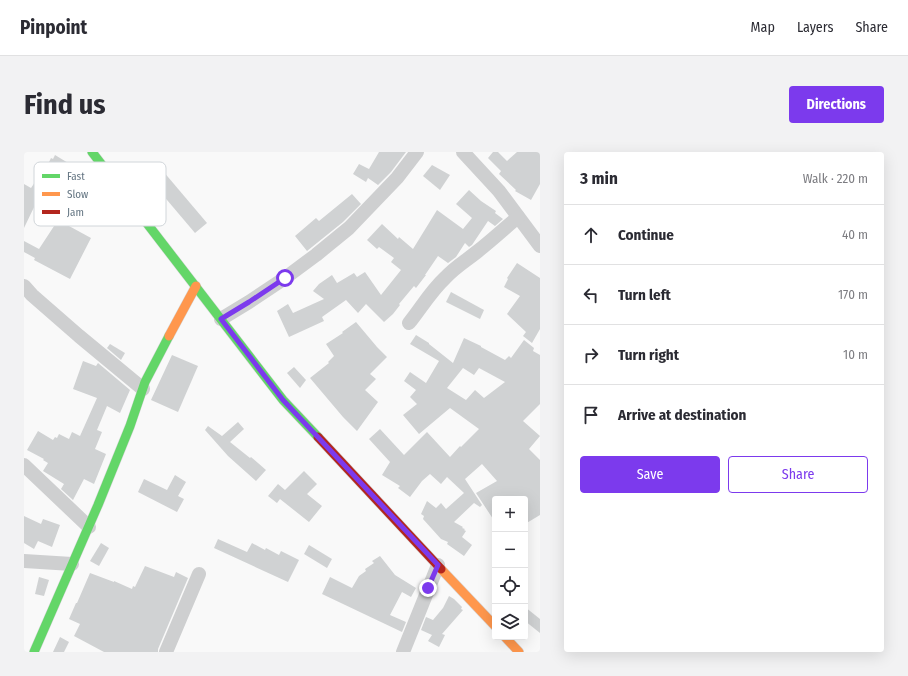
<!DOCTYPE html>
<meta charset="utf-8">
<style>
:root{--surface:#fff;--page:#f2f2f3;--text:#2b2b33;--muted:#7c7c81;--line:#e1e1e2;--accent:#7c3aed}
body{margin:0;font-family:"Fira Sans Condensed",sans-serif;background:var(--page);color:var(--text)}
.controls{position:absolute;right:12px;bottom:12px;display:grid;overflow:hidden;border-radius:4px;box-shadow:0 4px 16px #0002}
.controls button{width:36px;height:36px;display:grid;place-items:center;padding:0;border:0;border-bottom:1px solid var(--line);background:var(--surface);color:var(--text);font:20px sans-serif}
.stop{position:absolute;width:12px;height:12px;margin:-9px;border:3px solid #7c3aed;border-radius:50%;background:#fff}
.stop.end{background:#7c3aed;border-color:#fff;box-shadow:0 1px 4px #0008}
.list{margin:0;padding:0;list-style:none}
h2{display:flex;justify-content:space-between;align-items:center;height:52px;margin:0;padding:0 16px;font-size:17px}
h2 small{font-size:13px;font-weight:400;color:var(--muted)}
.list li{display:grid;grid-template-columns:26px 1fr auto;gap:12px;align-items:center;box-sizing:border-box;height:60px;padding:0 16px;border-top:1px solid var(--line)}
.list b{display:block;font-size:15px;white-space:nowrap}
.list em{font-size:13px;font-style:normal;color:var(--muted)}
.actions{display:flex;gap:8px;padding:12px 16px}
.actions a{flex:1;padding:9px 0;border:1px solid var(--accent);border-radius:4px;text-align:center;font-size:14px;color:var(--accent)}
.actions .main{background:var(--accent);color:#fff}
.icon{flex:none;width:22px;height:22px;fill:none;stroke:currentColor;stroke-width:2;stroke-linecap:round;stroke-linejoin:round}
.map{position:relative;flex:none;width:516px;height:500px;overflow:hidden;border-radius:4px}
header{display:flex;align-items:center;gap:24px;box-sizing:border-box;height:56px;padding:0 20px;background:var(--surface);border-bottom:1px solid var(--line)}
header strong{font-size:19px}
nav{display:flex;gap:22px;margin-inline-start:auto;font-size:14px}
.intro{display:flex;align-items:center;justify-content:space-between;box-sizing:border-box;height:96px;padding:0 24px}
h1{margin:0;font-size:28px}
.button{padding:10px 18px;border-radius:4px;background:var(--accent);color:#fff;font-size:14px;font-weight:700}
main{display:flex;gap:24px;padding:0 24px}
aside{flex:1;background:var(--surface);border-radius:4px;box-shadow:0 4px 16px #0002}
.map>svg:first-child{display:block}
.building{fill:#d0d2d3;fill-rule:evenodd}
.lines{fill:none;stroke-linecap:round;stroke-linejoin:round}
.fast-casing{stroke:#d5d6d7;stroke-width:10}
.slow-casing{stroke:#d5d6d7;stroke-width:10}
.jam-casing{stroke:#d5d6d7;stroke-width:10}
.street{stroke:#cecfd0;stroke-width:14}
.fast{stroke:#63d668;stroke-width:9}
.slow{stroke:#ff974d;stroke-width:9}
.jam{stroke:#b3261e;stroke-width:9}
.route{stroke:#7c3aed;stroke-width:5}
.key{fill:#fff;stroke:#d1d6da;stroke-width:1}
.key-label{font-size:11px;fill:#657683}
</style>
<header>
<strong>Pinpoint</strong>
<nav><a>Map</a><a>Layers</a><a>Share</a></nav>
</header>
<div class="intro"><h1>Find us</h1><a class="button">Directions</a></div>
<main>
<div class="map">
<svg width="516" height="500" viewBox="0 0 516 500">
<rect width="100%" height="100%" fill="#f9f9f9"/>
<g class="building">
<polygon points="355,0 382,0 367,20 354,33 344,26 342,30 329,22 335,12 345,17"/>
<polygon points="469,0 474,0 483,9 493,0 516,0 516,32 507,48 491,39 492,38 475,22 477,19 464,6"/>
<polygon points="31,3 59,20 52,31 57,36 48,45 52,47 42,64 13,49 0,76 0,32 7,36 23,12 24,12 27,6 29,7"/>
<polygon points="133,12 183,71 171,81 121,22"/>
<polygon points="408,13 426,23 416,38 399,24"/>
<polygon points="445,38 457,49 472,59 471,61 479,67 471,74 464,69 448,93 445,95 441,91 432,105 424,111 414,104 401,123 402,123 392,136 390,134 375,152 376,153 369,162 360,170 342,152 334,161 322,148 298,165 300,169 265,185 253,159 264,152 269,161 300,147 289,139 295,132 308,123 313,131 330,121 333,125 341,120 357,143 377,118 367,110 370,106 355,95 353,97 343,88 358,72 374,87 375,85 389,97 413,58 439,77 448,66 432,52"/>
<polygon points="328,42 337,52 319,70 283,99 271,84 292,66 295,69"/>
<polygon points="34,68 67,86 46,127 10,108 11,106 0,100 0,89 15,97"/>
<polygon points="493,111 516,126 516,177 508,191 499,184 502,180 483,162 496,144 480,135 484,127 483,126"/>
<polygon points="427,140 460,158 456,167 422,150"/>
<polygon points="332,170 353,195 363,205 346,222 352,227 341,238 354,250 333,279 319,265 286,226 305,211 304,210 310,204 302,192 319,181 318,180"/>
<path d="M392,183L405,191V192L429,211L440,186L457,194V195L481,208L485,204L487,206L500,188L510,196L509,199L516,203V252L499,269L516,284L505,297L516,308V363L501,372V347H471V370L452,341L473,329L458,312L441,327L458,353L456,355L450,351L430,370L439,375L438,376L441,377L440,378L442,379L438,385L448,393L440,404L423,392L424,390L417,387L399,367L400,364L397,362L403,349L412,356L417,351L422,357L440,341L423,325L417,332L406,322L398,329L386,345L374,336L376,334L358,323L366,310L345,287L356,277L380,303L403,280L426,305L436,294L437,295L455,277L426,256L395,282L379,263L393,252L386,245L392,238L380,229L386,220L402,231L415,209L386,192ZM439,216L450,223L455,216L481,230L460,246L451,238L442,248L423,236Z"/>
<polygon points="86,192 101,201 97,208 83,196"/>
<polygon points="148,203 174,214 154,260 127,248"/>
<polygon points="59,209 72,214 74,211 106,238 96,261 83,254 73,278 78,280 71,297 82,302 70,332 60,327 49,348 37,337 40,332 19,319 24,311 19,308 20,307 3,298 14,279 29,288 31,285 33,286 35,282 45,287 48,280 56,284 73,246 49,237"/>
<polygon points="270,215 282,228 276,236 263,221"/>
<polygon points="214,270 220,277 206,290 226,306 227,305 242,318 232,329 204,304 181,278 184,274 198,284"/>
<polygon points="280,319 293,332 283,342 298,354 285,370 256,347 253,351 244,344 254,332 261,338"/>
<polygon points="151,323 162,330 154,344 160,347 153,360 114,340 120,327 143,338"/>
<polygon points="0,364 17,372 19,367 36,373 28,395 14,389 10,397 0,391"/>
<polygon points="194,387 223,400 228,391 241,398 242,396 255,403 257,399 275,408 264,430 190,396"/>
<polygon points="77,391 85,396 75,414 66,409"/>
<polygon points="285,393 308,407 303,416 280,402"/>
<polygon points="356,404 371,423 392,436 387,445 378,440 366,463 382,470 378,480 298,442 306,425 328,436 335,424 342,419 341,417 350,411 348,409"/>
<polygon points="121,414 150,425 152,420 164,426 134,497 134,500 80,500 50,484 56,472 45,467 52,451 53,451 66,421 90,430 90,429 108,437 109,434 111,435"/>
<polygon points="15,425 25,428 20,444 11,442"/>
<polygon points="425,444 430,447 438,455 437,457 439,458 418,482 421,483 415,495 404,489 408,483 397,478 402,465 409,468 419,456"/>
<polygon points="501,455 516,467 516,481 501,469"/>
<polygon points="36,485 45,490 40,500 29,500"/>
</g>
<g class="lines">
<g class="fast-casing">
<g id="fast">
<polyline points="68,0 259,248 294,285"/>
<polyline points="10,500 74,353 106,274 121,230 145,184"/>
</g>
</g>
<g class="slow-casing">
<g id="slow">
<polyline points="145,184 172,134"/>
<polyline points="417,417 471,474"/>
<polyline points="481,485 495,500"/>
</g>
</g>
<g class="jam-casing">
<polyline id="jam" points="294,285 417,417"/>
</g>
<g class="street">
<polyline points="439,0 475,39 516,94"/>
<polyline points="0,134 8,143 55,184 119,237"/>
<polyline points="197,167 225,150 261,126 292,103 325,76 373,26 393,0"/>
<path d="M385,171C397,156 407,139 421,126C431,115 443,108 454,99C468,88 481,76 494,65"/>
<polyline points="0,313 65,375"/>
<polyline points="0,409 48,412"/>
<polyline points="142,500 175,422"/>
<polyline points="379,500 414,413"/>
</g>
<use href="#fast" class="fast"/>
<use href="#slow" class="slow"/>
<use href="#jam" class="jam"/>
</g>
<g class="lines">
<polyline class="route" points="261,126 225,150 197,167 259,248 414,413 404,436"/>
</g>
<rect x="10" y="10" width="132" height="64" rx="6" class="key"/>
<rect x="18" y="22" width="18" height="4" fill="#63d668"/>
<rect x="18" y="40" width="18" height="4" fill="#ff974d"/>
<rect x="18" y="58" width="18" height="4" fill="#b3261e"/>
<g class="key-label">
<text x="43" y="28">Fast</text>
<text x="43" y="46">Slow</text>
<text x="43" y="64">Jam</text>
</g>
</svg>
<div class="controls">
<button>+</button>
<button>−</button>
<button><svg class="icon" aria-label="locate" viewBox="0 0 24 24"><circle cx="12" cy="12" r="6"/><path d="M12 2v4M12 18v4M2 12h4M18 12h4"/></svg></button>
<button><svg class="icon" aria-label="layers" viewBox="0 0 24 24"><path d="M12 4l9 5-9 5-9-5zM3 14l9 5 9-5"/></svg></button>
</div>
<div class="stop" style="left:261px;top:126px"></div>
<div class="stop end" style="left:404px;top:436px"></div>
</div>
<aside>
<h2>3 min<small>Walk · 220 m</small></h2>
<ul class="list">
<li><svg class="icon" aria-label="ahead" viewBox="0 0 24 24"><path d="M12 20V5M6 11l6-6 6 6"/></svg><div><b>Continue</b></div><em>40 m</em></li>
<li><svg class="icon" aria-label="left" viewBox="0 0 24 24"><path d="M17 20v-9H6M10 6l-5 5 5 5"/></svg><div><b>Turn left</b></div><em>170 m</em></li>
<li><svg class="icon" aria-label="right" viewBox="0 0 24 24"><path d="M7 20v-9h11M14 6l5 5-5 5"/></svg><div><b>Turn right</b></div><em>10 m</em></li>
<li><svg class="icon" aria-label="arrive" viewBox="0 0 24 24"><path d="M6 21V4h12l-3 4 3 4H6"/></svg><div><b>Arrive at destination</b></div></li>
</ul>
<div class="actions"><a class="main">Save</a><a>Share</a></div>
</aside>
</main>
